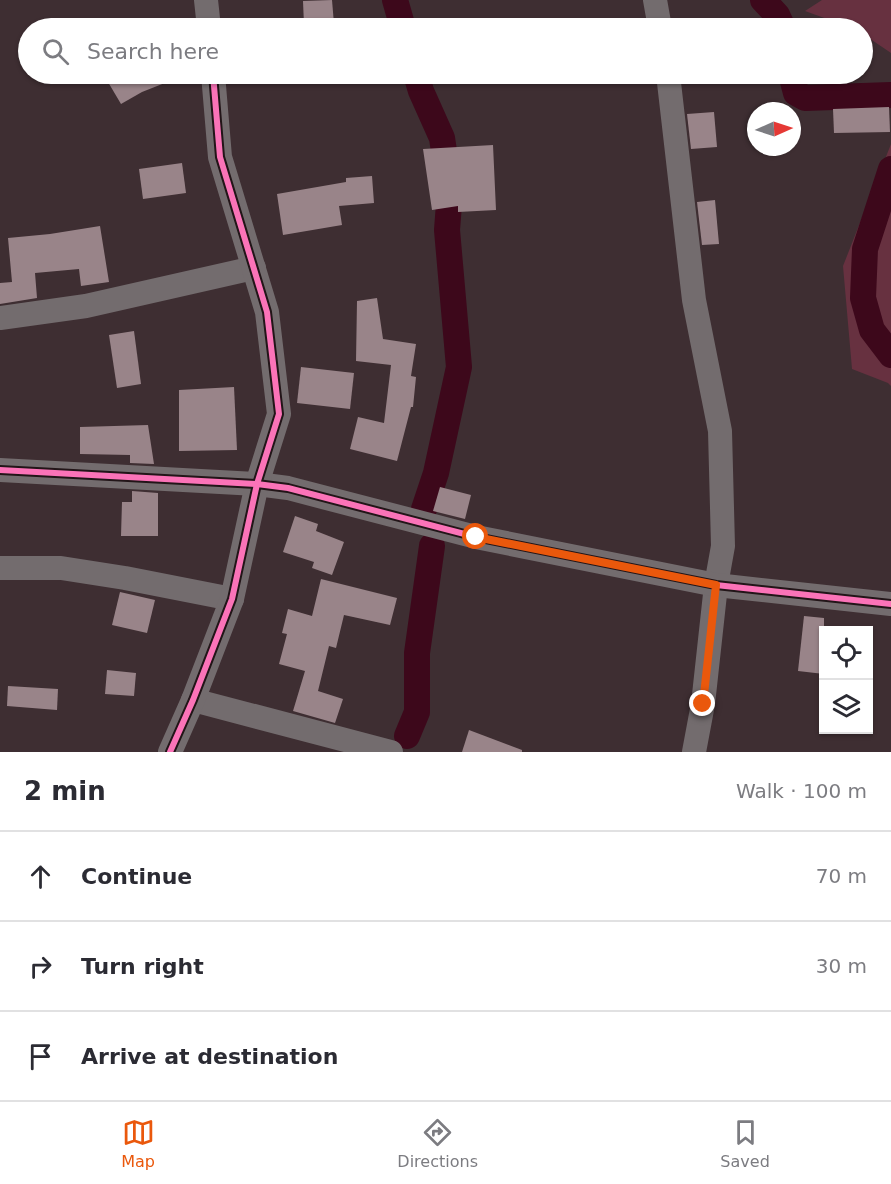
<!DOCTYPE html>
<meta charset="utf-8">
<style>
:root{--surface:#fff;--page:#f7f7f7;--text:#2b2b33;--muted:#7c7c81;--line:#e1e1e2;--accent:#ea580c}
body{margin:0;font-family:"DejaVu Sans",sans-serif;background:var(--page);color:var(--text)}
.controls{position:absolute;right:18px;bottom:18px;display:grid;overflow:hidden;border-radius:0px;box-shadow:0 2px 4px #0004}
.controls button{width:54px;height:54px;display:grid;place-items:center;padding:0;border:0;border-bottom:2px solid var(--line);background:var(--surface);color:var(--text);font:30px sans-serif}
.compass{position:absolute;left:747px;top:102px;width:54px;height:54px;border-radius:50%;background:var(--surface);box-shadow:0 2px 4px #0004;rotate:87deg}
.stop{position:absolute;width:18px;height:18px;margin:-14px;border:4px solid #ea580c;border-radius:50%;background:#fff}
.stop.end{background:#ea580c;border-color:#fff;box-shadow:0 2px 6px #0008}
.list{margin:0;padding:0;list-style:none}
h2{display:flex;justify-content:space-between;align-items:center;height:78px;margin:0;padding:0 24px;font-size:26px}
h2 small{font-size:20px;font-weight:400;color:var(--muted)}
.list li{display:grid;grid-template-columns:39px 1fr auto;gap:18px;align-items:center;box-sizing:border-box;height:90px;padding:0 24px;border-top:2px solid var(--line)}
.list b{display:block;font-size:22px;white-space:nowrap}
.list em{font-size:20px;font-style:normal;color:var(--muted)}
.icon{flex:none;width:33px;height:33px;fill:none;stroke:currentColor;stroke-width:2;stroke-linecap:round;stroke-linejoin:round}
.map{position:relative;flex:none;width:891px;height:752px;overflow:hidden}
.search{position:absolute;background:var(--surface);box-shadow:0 2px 4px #0004;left:18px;right:18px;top:18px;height:66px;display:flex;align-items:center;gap:15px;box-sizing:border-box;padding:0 21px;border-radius:33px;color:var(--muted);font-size:22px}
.sheet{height:348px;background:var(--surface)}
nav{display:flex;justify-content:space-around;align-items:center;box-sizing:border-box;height:84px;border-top:2px solid var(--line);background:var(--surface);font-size:16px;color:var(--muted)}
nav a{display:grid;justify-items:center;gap:3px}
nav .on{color:var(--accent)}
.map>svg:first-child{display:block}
.green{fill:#673140}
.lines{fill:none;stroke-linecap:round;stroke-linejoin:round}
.canal{stroke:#3d081b;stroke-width:26}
.building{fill:#998489}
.street{stroke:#736c6e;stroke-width:24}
.cycleway-casing{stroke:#221518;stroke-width:10}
.cycleway{stroke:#fb73b8;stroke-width:6}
.route{stroke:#ea580c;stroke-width:8}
</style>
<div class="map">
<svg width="891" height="752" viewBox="0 0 891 752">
<rect width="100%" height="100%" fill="#3e2e32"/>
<g class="green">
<polygon points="822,0 891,0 891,53 863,34 862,28 852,28 805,11"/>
<polygon points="891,144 891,386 888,383 852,369 843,266"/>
</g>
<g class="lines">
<g class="canal">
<polyline points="395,0 403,28"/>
<polyline points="763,0 777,15 783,28"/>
<polyline points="416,74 421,91 442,138 450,191 447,230 459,367 436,473 424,509"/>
<polyline points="791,74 796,93 805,98 891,95"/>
<polyline points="891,169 865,249 863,298 872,330 891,355"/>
<polyline points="407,736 417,712 417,653 432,546"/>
</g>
</g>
<g class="building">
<polygon points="332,0 334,24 304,25 303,1"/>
<polygon points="123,74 185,74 185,75 142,92 121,104 108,82"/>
<polygon points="889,107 890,132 834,133 833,109"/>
<polygon points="714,112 717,147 691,149 687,114"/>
<polygon points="493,145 496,210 458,212 458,206 432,210 423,149"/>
<polygon points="182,163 186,193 143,199 139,169"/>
<polygon points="372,176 374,203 339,206 342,225 283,235 277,194 346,182 346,178"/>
<polygon points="715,200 719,244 702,245 697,202"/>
<polygon points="100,226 109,282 81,286 79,269 35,273 37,298 0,304 0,283 12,282 8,238 50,234"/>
<polygon points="377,298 383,339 416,344 411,376 416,377 413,407 411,407 397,461 350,449 358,417 384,423 391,365 356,361 357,301"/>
<polygon points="134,331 141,384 117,388 109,335"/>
<polygon points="301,367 354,373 350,409 297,403"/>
<polygon points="234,387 237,450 179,451 179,390"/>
<polygon points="148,425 154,464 130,463 130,455 80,454 80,427"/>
<polygon points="440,487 471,495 465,519 433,511"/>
<polygon points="132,491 158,493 158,536 121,536 122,502 132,502"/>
<polygon points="295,516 318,524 316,531 344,542 332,575 312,568 314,562 283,552"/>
<polygon points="321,579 397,598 390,625 344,615 336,648 329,646 318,691 343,699 335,723 293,711 305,671 279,664 287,634 282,633 288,609 312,616"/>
<polygon points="120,592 155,600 147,633 112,625"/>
<polygon points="804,616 824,618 824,674 798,671"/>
<polygon points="107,670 136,673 134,696 105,694"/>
<polygon points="8,686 58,689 57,710 7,706"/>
<polygon points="469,730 522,750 522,752 462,752"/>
</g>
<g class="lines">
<g class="street">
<polyline points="206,0 209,28"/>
<polyline points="655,0 660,28"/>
<polyline points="668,74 694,300 720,431 723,546 716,585 703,704 694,752"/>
<polyline points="0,318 86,306 254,268"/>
<polyline points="0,470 257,484 288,488 476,537 716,585 891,604"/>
<polyline points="0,568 61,568 125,578 232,599"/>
<polyline points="193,700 391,752"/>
<polyline points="170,752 193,700 232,599 257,484 279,414 267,312 220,157 213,74"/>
</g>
<g class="cycleway-casing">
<g id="cycleway">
<polyline points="0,470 257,484 288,488 476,537 716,585 891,604"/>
<polyline points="170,752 193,700 232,599 257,484 279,414 267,312 220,157 213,74"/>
</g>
</g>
<use href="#cycleway" class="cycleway"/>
</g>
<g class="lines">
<polyline class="route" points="476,537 716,585 703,704"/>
</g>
</svg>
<div class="controls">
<button><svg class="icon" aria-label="locate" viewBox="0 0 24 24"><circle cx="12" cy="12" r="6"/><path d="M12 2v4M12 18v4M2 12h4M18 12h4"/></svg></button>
<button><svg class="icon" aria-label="layers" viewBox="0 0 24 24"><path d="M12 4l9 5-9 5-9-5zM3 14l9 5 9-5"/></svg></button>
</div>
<svg class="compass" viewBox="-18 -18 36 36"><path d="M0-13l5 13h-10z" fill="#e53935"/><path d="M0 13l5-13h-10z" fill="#7c7c81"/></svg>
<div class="stop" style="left:476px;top:537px"></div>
<div class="stop end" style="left:703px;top:704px"></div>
<div class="search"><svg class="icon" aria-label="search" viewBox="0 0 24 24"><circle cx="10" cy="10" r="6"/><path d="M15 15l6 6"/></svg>Search here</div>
</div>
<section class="sheet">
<h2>2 min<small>Walk · 100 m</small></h2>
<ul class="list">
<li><svg class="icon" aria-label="ahead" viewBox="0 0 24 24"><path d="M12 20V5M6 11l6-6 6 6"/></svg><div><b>Continue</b></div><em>70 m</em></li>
<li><svg class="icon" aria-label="right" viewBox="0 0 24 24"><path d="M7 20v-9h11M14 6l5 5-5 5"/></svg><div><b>Turn right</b></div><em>30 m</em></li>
<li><svg class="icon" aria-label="arrive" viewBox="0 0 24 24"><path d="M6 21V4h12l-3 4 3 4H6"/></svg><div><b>Arrive at destination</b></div></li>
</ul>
</section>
<nav>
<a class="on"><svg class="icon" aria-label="map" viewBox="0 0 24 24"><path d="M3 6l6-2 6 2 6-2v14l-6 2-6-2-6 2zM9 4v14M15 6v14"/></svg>Map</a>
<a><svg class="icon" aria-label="directions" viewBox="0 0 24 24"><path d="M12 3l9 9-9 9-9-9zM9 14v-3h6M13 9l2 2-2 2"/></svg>Directions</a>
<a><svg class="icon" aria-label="saved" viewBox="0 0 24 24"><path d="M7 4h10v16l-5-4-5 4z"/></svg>Saved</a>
</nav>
